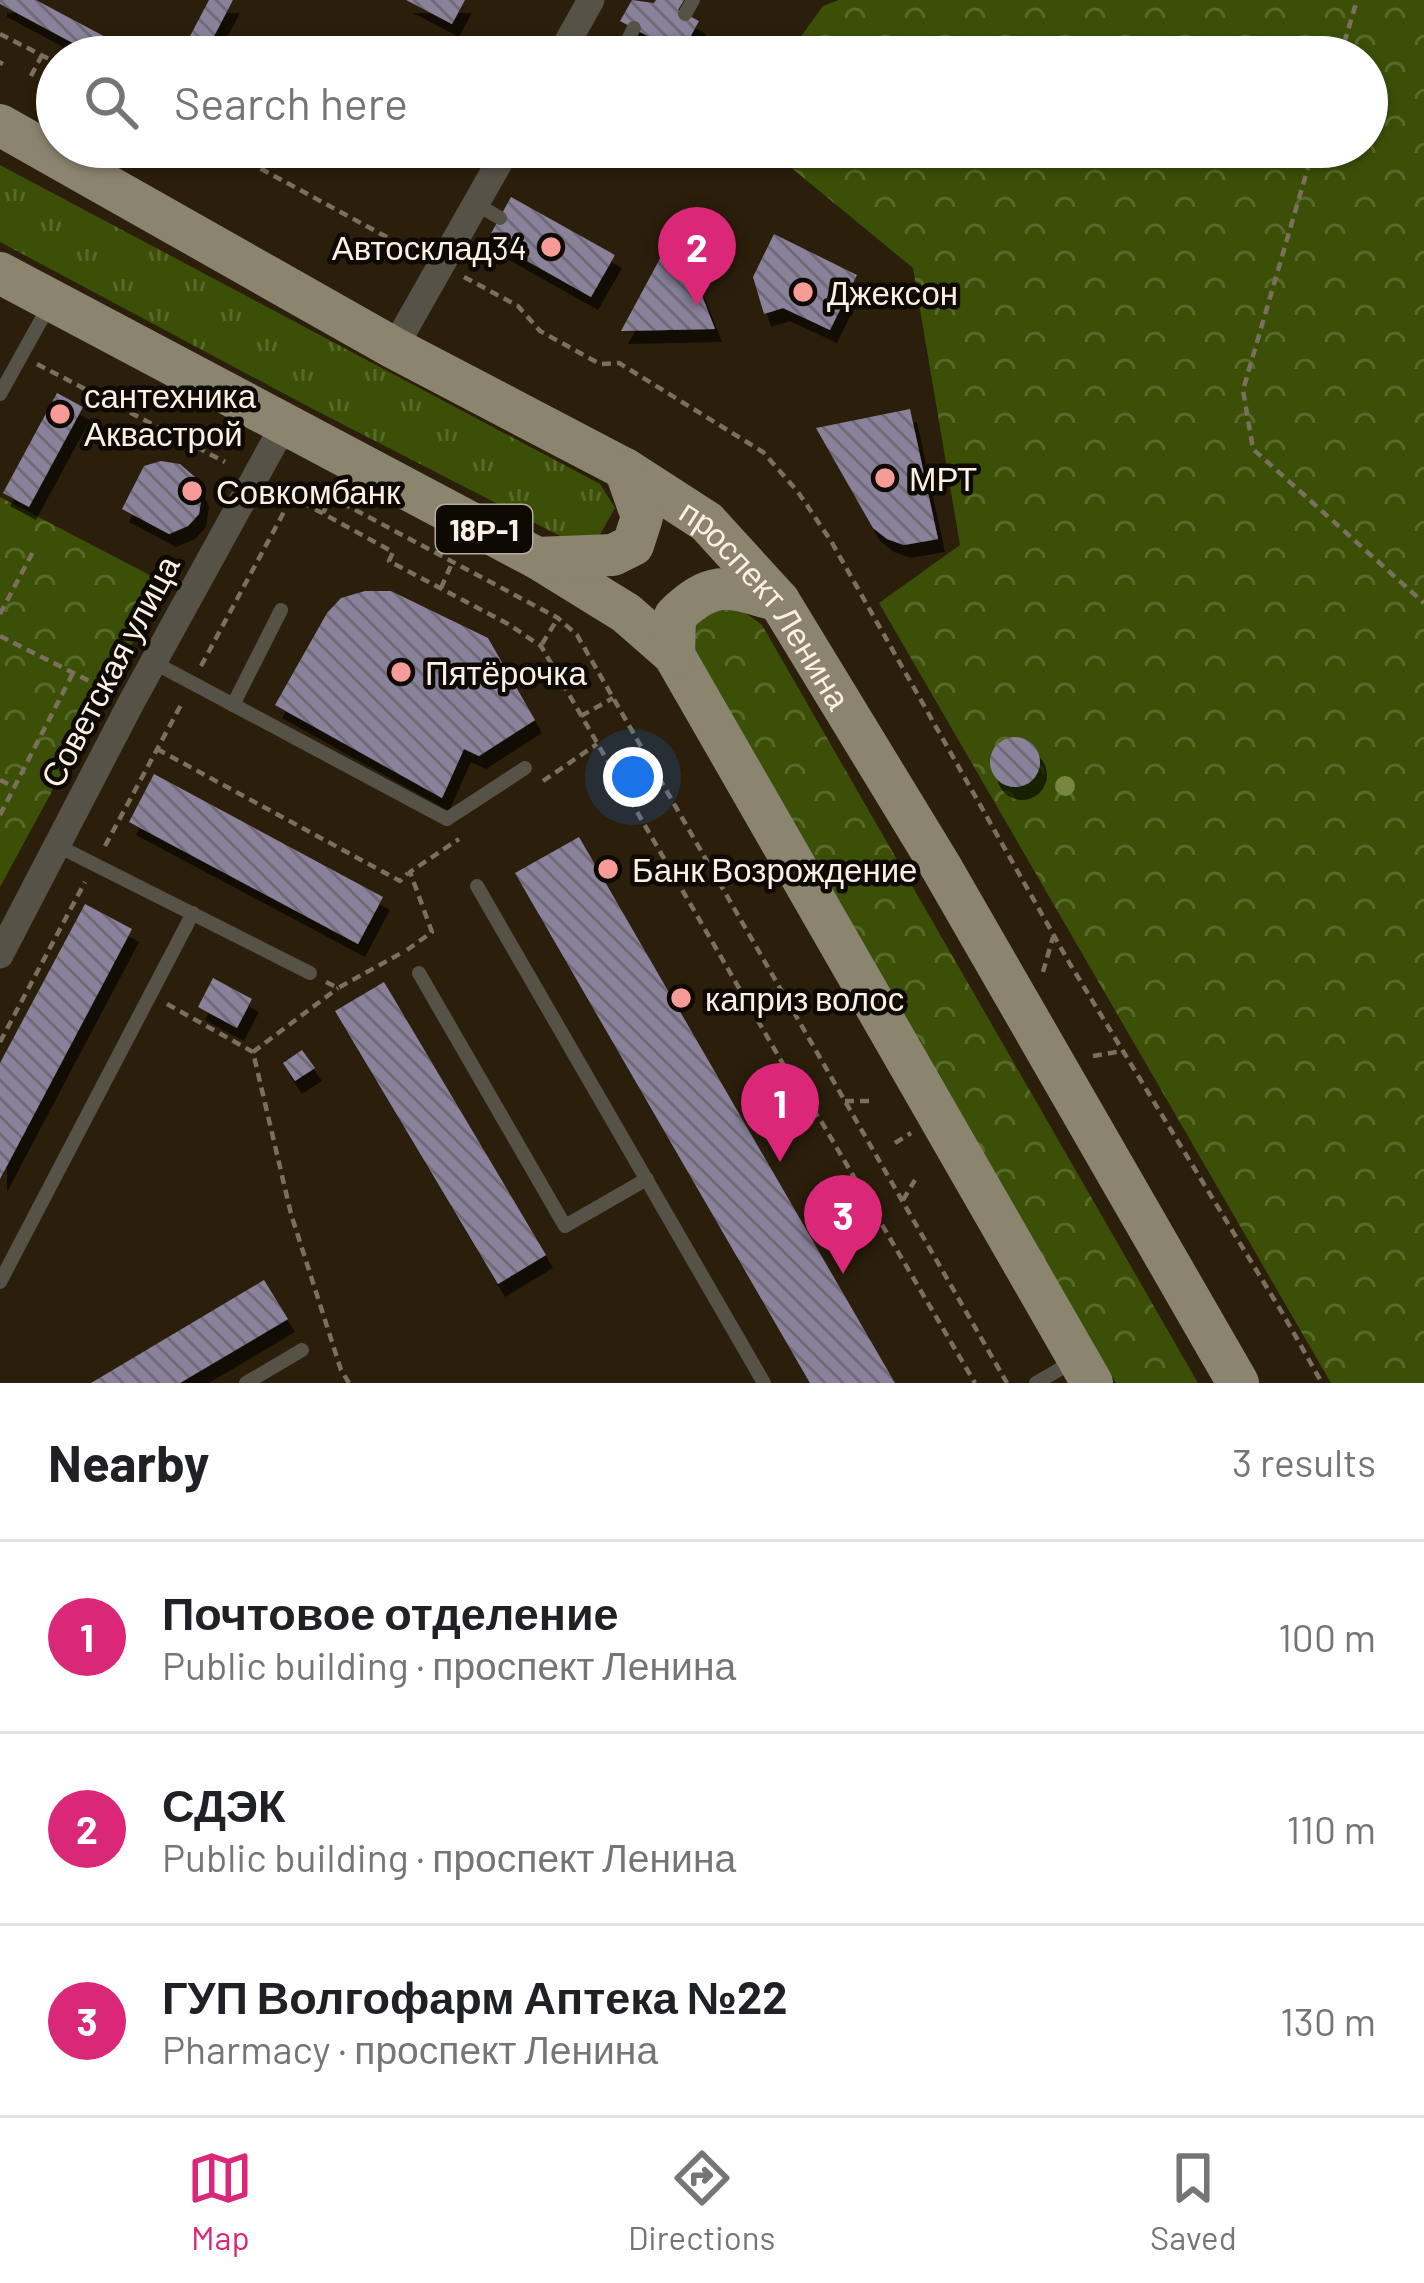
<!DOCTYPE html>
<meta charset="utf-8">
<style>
:root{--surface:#fff;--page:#f2f2f2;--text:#202124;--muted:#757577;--line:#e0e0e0;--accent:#db2777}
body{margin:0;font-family:Barlow,sans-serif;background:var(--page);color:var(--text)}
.you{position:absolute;left:633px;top:777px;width:42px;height:42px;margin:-30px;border:9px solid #fff;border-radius:50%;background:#1a73e8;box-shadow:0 0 0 18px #1a73e833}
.badge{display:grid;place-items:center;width:78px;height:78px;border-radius:50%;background:var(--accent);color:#fff;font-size:39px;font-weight:700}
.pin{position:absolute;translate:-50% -99px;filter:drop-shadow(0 3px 6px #0008)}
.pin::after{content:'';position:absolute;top:63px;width:42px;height:36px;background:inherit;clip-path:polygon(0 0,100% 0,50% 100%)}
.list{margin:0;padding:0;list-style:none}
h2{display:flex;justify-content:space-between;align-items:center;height:156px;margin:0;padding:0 48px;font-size:51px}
h2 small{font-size:39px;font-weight:400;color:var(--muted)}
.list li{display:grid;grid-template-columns:78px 1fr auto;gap:36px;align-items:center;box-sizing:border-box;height:192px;padding:0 48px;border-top:3px solid var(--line)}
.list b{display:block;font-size:45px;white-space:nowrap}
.list p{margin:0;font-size:39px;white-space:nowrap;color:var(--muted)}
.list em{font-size:39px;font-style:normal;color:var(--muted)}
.icon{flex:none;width:66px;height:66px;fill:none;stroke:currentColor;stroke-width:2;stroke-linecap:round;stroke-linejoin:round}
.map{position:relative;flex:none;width:1424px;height:1383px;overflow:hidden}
.search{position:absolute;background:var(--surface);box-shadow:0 3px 9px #0004;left:36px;right:36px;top:36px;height:132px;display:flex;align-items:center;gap:30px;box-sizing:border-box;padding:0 42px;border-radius:66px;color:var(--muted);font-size:45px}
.sheet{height:732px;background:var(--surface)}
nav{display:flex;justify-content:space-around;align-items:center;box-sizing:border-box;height:168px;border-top:3px solid var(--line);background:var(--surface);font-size:33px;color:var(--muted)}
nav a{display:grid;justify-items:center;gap:6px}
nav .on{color:var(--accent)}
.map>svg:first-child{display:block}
.grass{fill:url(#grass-tufts)}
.park{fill:url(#park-crowns)}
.building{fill:url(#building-back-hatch);filter:url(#shadow)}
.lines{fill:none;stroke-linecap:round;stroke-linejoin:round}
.path{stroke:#7b6f60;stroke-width:4.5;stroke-dasharray:9 6;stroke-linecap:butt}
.service{stroke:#565248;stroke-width:14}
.minor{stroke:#565248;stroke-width:27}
.primary{stroke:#8b846f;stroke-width:42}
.tree{fill:#77883e}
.poi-dot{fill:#f59b98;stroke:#0f0903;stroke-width:4.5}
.labels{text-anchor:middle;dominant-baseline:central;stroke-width:9;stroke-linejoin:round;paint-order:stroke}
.shield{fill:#0f0903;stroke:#b4aba1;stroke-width:3}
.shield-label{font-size:30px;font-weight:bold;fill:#faf0e5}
.poi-label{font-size:33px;fill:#faf0e5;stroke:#0f0903;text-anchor:start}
.street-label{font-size:33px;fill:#faf0e5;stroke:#0f0903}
</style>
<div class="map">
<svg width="1424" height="1383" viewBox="0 0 1424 1383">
<defs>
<pattern id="grass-tufts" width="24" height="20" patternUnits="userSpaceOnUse" patternTransform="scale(3)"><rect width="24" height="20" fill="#3b5006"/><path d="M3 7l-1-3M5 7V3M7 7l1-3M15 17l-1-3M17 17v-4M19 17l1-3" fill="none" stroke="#586a2a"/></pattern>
<pattern id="park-crowns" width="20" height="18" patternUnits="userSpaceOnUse" patternTransform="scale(3)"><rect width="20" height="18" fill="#3b5006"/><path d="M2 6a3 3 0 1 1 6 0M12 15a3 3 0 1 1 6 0" fill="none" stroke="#586a2a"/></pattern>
<pattern id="building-back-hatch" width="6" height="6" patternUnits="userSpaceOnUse" patternTransform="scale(3)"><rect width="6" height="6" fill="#89829a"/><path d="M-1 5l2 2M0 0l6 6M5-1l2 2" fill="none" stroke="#706b78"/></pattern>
<filter id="shadow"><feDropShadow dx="7" dy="13" stdDeviation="0" flood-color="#0009"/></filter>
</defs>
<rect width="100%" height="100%" fill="#2b1e0b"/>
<polygon class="grass" points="0,165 600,484 615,508 598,538 568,540 311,408 0,242"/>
<g class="park">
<polygon points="839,0 1424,0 1424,1383 1331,1383 879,603 960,545 913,268 766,147 1367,147 1367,57 786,57 823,6"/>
<polygon points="0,497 165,583 0,887"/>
<polygon points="708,604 743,611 762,625 1198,1383 1116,1383 694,654 694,615"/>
</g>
<g class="building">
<polygon points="0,0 36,0 143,57 99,57 0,4"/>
<polygon points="209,0 233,0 203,57 179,57"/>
<polygon points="406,0 465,0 452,24"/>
<polygon points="632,0 654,3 656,0 684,0 678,10 699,21 681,54 620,21"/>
<polygon points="511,197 615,255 591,297 488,239"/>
<polygon points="684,214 712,227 713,249 697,283 715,329 621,331"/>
<polygon points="774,234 857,275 830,330 783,308 764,314 753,277"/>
<polygon points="57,393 83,407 29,507 3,493"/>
<polygon points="910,409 938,539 904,545 887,539 873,528 816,428"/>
<polygon points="161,461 180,464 195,477 202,494 199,514 188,526 169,534 122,509 144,466"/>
<polygon points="365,591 391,591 488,638 535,720 479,756 464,749 442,798 275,705 327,613 341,598"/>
<circle cx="1015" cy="762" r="25"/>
<polygon points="154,774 383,897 358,944 129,822"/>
<polygon points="579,837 895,1383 810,1383 515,873"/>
<polygon points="85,904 132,929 0,1179 0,1063"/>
<polygon points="213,978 252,999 237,1028 198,1007"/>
<polygon points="384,982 546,1255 498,1284 335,1011"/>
<polygon points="302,1050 315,1068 295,1081 283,1063"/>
<polygon points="264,1280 288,1319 180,1383 91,1383"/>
</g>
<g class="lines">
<g class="path">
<polyline points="0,34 57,63"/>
<polyline points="1340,57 1357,0"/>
<polyline points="0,65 2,61"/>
<polyline points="31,76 42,55"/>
<polyline points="221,147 416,253"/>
<polyline points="1314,147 1243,390 1253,449 1424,603"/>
<polyline points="464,277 518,306 540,331 600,364 619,363 763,452 798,492 831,541 1070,964 1283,1314 1322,1383"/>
<polyline points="37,364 225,462"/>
<polyline points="302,502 393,552 389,561 508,624 541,646 783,1064 821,1121 975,1383"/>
<polyline points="323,513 331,497 558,618 577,635 1007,1383"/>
<polyline points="441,588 452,563"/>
<polyline points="0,614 35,548"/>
<polyline points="0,636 107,690"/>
<polyline points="542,644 558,618"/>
<polyline points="201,666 292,497"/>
<polyline points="581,716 613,698"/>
<polyline points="157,749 400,881 408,873"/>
<polyline points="0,780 14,787"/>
<polyline points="618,780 650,762"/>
<polyline points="543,781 597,744"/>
<polyline points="0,815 73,673"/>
<polyline points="105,846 182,703"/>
<polyline points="407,950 432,932 410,872 459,839"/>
<polyline points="1043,972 1053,937"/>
<polyline points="326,982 338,988 405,951"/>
<polyline points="167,1004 253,1052 291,1214 341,1370 349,1383"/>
<polyline points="0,1042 85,882"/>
<polyline points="253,1052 338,988"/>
<polyline points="1093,1056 1122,1051"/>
<polyline points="845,1101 870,1101"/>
<polyline points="895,1143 911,1133"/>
<polyline points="903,1200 915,1180"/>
</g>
<g class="service">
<polyline points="685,14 693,0"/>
<polyline points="619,57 634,28"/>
<polyline points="661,57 667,46"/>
<polyline points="476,204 500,218"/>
<polyline points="0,394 50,304"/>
<polyline points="153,662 447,819 525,768"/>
<polyline points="233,705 281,610"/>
<polyline points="58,846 310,973"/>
<polyline points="477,886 764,1383"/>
<polyline points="419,973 565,1226 647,1179"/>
<polyline points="0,1282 193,913"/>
<polyline points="246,1383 302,1350"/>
<polyline points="1036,1383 1074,1361"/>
</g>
<g class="minor">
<polyline points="559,57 591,0"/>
<polyline points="394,348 508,147"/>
<polyline points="0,955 131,703 285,423"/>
</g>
<g class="primary">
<path id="s1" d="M0,125L394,348L625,469L707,522L779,601L941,867L1238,1383"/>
<polyline points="0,273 537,558 626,613 674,655 1092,1383"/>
<polyline points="537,558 613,555 633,545 642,517 625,469"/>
<path d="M674,655L675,616C715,577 731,588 779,601"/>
</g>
</g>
<circle class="tree" cx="1065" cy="786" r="10"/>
<g class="poi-dot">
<circle cx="551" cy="247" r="12"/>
<circle cx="803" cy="292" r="12"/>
<circle cx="60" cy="414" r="12"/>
<circle cx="885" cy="478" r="12"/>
<circle cx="192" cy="491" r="12"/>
<circle cx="401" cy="672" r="12"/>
<circle cx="608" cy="869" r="12"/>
<circle cx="681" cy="998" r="12"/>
</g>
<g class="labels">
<rect class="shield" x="436" y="505" width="96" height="48" rx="9"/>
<g class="shield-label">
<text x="484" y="529">18Р-1</text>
</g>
<g class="poi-label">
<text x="527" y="247" text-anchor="end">Автосклад34</text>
<text x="827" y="292">Джексон</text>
<text x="84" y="395">сантехника<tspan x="84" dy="38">Аквастрой</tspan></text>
<text x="909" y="478">МРТ</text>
<text x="216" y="491">Совкомбанк</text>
<text x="425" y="672">Пятёрочка</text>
<text x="632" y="869">Банк Возрождение</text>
<text x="705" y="998">каприз волос</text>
</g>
<g class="street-label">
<text stroke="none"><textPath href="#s1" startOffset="912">проспект Ленина</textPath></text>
<text transform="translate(109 671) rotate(-62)">Советская улица</text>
</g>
</g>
</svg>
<div class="you"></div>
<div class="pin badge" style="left:780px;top:1162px">1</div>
<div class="pin badge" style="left:697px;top:306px">2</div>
<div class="pin badge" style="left:843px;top:1274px">3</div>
<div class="search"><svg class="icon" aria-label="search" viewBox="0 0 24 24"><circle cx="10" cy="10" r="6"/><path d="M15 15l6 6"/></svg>Search here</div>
</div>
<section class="sheet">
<h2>Nearby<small>3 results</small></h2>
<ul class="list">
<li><span class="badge">1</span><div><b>Почтовое отделение</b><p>Public building · проспект Ленина</p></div><em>100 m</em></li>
<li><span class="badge">2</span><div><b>СДЭК</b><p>Public building · проспект Ленина</p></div><em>110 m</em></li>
<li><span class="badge">3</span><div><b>ГУП Волгофарм Аптека №22</b><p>Pharmacy · проспект Ленина</p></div><em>130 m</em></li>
</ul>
</section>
<nav>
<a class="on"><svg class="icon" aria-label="map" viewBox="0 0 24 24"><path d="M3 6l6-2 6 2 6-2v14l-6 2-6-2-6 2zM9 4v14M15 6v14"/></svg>Map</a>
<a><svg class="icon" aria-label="directions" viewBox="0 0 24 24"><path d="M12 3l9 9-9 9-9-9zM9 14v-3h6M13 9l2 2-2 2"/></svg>Directions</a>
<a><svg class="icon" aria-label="saved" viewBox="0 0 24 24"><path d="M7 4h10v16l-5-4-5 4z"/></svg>Saved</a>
</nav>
